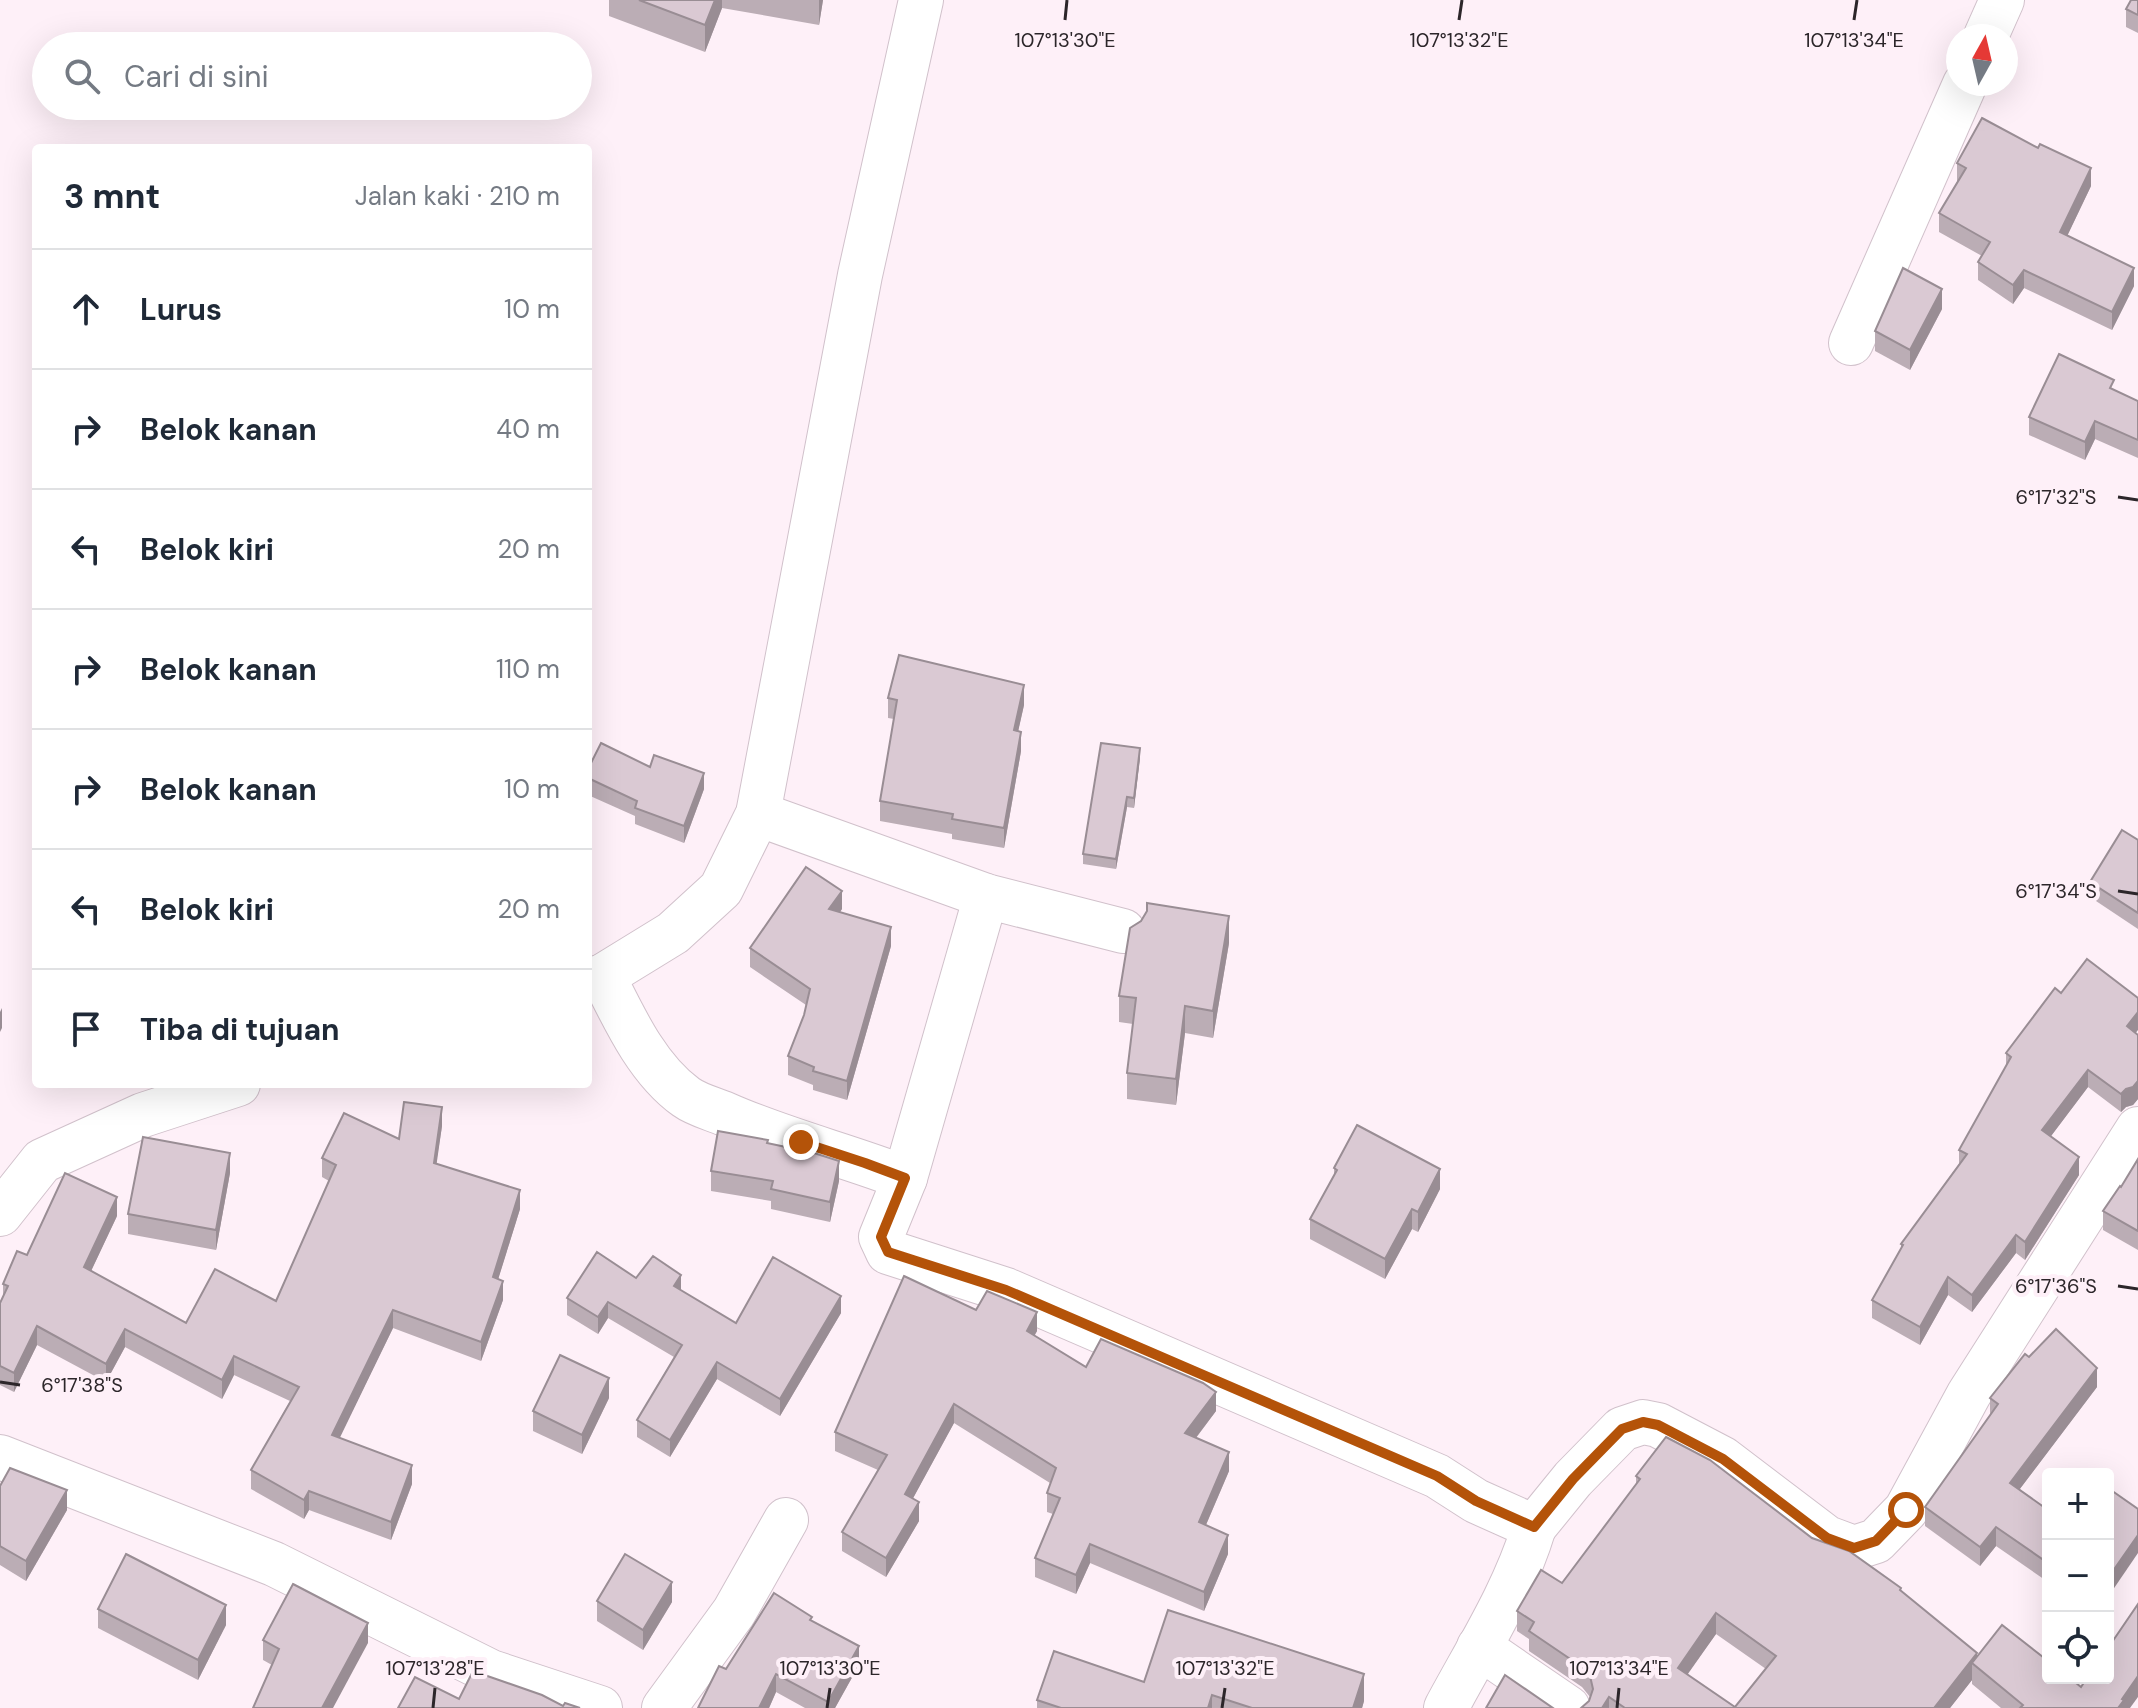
<!DOCTYPE html>
<html lang="id">
<meta charset="utf-8">
<style>
:root{--surface:#fff;--page:#f2f2f3;--text:#1f2937;--muted:#747a83;--line:#e0e1e3}
body{margin:0;font-family:"DM Sans",sans-serif;background:var(--page);color:var(--text)}
.controls{position:absolute;right:24px;bottom:24px;display:grid;overflow:hidden;border-radius:8px;box-shadow:0 8px 32px #0002}
.controls button{width:72px;height:72px;display:grid;place-items:center;padding:0;border:0;border-bottom:2px solid var(--line);background:var(--surface);color:var(--text);font:40px sans-serif}
.compass{position:absolute;left:1946px;top:24px;width:72px;height:72px;border-radius:50%;background:var(--surface);box-shadow:0 8px 32px #0002;rotate:8deg}
.stop{position:absolute;width:24px;height:24px;margin:-18px;border:6px solid #b45309;border-radius:50%;background:#fff}
.stop.end{background:#b45309;border-color:#fff;box-shadow:0 2px 8px #0008}
.list{margin:0;padding:0;list-style:none}
h2{display:flex;justify-content:space-between;align-items:center;height:104px;margin:0;padding:0 32px;font-size:34px}
h2 small{font-size:26px;font-weight:400;color:var(--muted)}
.list li{display:grid;grid-template-columns:52px 1fr auto;gap:24px;align-items:center;box-sizing:border-box;height:120px;padding:0 32px;border-top:2px solid var(--line)}
.list b{display:block;font-size:30px;white-space:nowrap}
.list em{font-size:26px;font-style:normal;color:var(--muted)}
.icon{flex:none;width:44px;height:44px;fill:none;stroke:currentColor;stroke-width:2;stroke-linecap:round;stroke-linejoin:round}
.map{position:relative;flex:none;width:2138px;height:1708px;overflow:hidden}
.search{position:absolute;background:var(--surface);box-shadow:0 8px 32px #0002;left:32px;top:32px;width:560px;height:88px;display:flex;align-items:center;gap:20px;box-sizing:border-box;padding:0 28px;border-radius:44px;color:var(--muted);font-size:30px}
.panel{position:absolute;background:var(--surface);box-shadow:0 8px 32px #0002;left:32px;top:144px;width:560px;height:944px;border-radius:8px}
.map>svg:first-child{display:block}
.lines{fill:none;stroke-linecap:round;stroke-linejoin:round}
.street-casing{stroke:#d1c1cb;stroke-width:46}
.secondary-casing{stroke:#d1c1cb;stroke-width:46}
.street{stroke:#fff;stroke-width:44}
.secondary{stroke:#fff;stroke-width:44}
.wall{fill:#bbadb5;fill-rule:evenodd}
.shaded-wall{fill:#998d94}
.building{fill:#dac9d3;stroke:#998d94;stroke-width:2;fill-rule:evenodd}
.route{stroke:#b45309;stroke-width:10}
.ticks{fill:none;stroke:#2c262a;stroke-width:3}
.ticks-label{font-size:20px;text-anchor:middle;fill:#2c262a;stroke:#fef0f8;stroke-width:8;stroke-linejoin:round;paint-order:stroke}
</style>
<div class="map">
<svg width="2138" height="1708" viewBox="0 0 2138 1708">
<rect width="100%" height="100%" fill="#fef0f8"/>
<g class="lines">
<g class="street-casing">
<g id="street">
<polyline points="1986,36 2002,0"/>
<polyline points="1851,343 1965,84"/>
<polyline points="758,814 986,896 1123,931"/>
<path d="M603,976C624,1018 647,1069 686,1097C697,1105 713,1109 725,1114C783,1140 846,1155 905,1178L881,1237L888,1252L1006,1290L1437,1476L1476,1501L1534,1527C1515,1591 1477,1650 1446,1708"/>
<polyline points="905,1178 986,896"/>
<polyline points="0,1457 274,1564 491,1672 600,1708"/>
<polyline points="1534,1527 1573,1479 1622,1429 1643,1422 1658,1425 1723,1459 1827,1538 1854,1548 1876,1541 1906,1510 1969,1394 2138,1129"/>
<polyline points="1479,1647 1568,1708"/>
<polyline points="664,1708 734,1612 786,1520"/>
</g>
</g>
<g class="secondary-casing">
<g id="secondary">
<polyline points="588,981 603,976 673,933 721,889 758,814 860,275 921,0"/>
<polyline points="0,1214 42,1161 143,1115 238,1084"/>
</g>
</g>
<use href="#street" class="street"/>
<use href="#secondary" class="secondary"/>
</g>
<g class="wall">
<polygon points="609,0 823,0 819,25 722,8 705,52 609,16"/>
<polygon points="2138,0 2138,33 2126,27 2126,9"/>
<polygon points="1957,163 2091,186 2067,236 2134,286 2112,330 2024,288 2013,304 1978,280 1978,262 1982,256 1939,232 1939,213 1957,182"/>
<polygon points="1942,309 1910,370 1875,351 1875,331"/>
<polygon points="2114,390 2138,401 2138,458 2095,439 2085,460 2029,435 2029,417"/>
<polygon points="888,698 1024,705 1018,731 1021,751 1004,848 952,839 952,834 880,821 880,801 894,719 888,718"/>
<polygon points="1140,758 1134,808 1127,807 1116,869 1083,864 1083,854"/>
<polygon points="650,767 704,789 684,843 635,824 635,816 588,795 588,769"/>
<polygon points="2138,840 2138,929 2090,897 2090,882"/>
<polygon points="842,909 840,912 891,946 847,1100 813,1090 813,1085 788,1075 788,1056 804,1015 806,1005 750,967 750,948"/>
<polygon points="1229,943 1213,1038 1185,1033 1176,1105 1127,1099 1127,1073 1133,1024 1119,1022 1119,996"/>
<polygon points="2061,993 2138,1035 2138,1099 2133,1105 2126,1107 2121,1112 2088,1087 2051,1136 2079,1175 2025,1260 2016,1253 1972,1312 1948,1295 1920,1345 1872,1318 1872,1300 1901,1249 1901,1244 1959,1164 1959,1150 2006,1067 2006,1053"/>
<polygon points="442,1126 436,1164 520,1209 498,1279 503,1300 481,1361 393,1328 339,1438 412,1484 391,1540 309,1510 304,1519 251,1489 251,1470 290,1401 234,1375 222,1399 125,1347 106,1382 37,1345 14,1392 0,1385 0,1303 3,1296 3,1284 27,1255 117,1216 91,1271 186,1323 276,1301 329,1181 322,1177 322,1158 399,1139"/>
<polygon points="768,1143 839,1181 830,1222 771,1209 771,1201 711,1191 711,1171"/>
<polygon points="2138,1159 2138,1250 2103,1230 2103,1211 2121,1187"/>
<polygon points="1334,1168 1440,1189 1418,1232 1412,1229 1385,1279 1310,1239 1310,1219 1334,1175"/>
<polygon points="230,1173 216,1250 128,1234 128,1214"/>
<polygon points="636,1278 681,1291 736,1323 841,1313 780,1416 717,1379 670,1457 637,1437 637,1420 674,1357 608,1318 598,1334 567,1315 567,1298"/>
<polygon points="976,1310 1037,1331 1034,1335 1086,1367 1216,1411 1196,1438 1229,1471 1206,1525 1228,1554 1204,1611 1090,1563 1076,1594 1035,1577 1035,1558 1053,1514 1047,1512 1047,1493 1050,1483 954,1423 913,1498 919,1521 886,1577 842,1551 842,1532 878,1470 835,1451 835,1432"/>
<polygon points="2029,1357 2097,1387 2019,1490 2048,1510 2048,1582 1996,1546 1980,1566 1925,1526 1925,1507 1990,1415 1990,1398"/>
<polygon points="609,1398 582,1454 533,1431 533,1411"/>
<path d="M1636,1476L1812,1538L1901,1591L1977,1657L2081,1687L2130,1708H2001L1972,1684V1680L1950,1708H1581L1589,1701L1590,1697L1582,1687L1529,1651V1639L1517,1631V1611L1562,1583L1636,1486ZM1716,1634L1766,1669L1735,1707L1687,1674Z"/>
<polygon points="0,1486 67,1510 26,1581 0,1565"/>
<polygon points="597,1601 672,1602 643,1650 597,1621"/>
<polygon points="98,1609 226,1625 198,1680 98,1628"/>
<polygon points="812,1621 859,1665 835,1708 805,1708 776,1692 769,1708 698,1708 726,1669"/>
<polygon points="263,1640 368,1643 272,1665 263,1660"/>
<polygon points="1144,1682 1364,1701 1362,1708 1037,1708 1037,1700"/>
</g>
<g class="shaded-wall">
<polygon points="715,0 722,0 722,8 705,52 705,25"/>
<polygon points="819,0 823,0 819,25"/>
<polygon points="2091,168 2091,186 2060,251 2060,232"/>
<polygon points="2134,268 2134,286 2112,330 2112,312"/>
<polygon points="2024,270 2024,288 2013,304 2013,285"/>
<polygon points="1942,289 1942,309 1910,370 1910,350"/>
<polygon points="2095,421 2095,439 2085,460 2085,442"/>
<polygon points="1024,685 1024,705 1014,750 1014,730"/>
<polygon points="1021,732 1021,751 1004,848 1004,828"/>
<polygon points="1140,748 1140,758 1134,808 1134,798"/>
<polygon points="704,773 704,789 684,843 684,826"/>
<polygon points="1127,797 1127,807 1116,869 1116,859"/>
<polygon points="842,891 842,909 829,928 829,909"/>
<polygon points="1229,916 1229,943 1213,1038 1213,1011"/>
<polygon points="891,927 891,946 847,1100 847,1081"/>
<polygon points="1185,1006 1185,1033 1176,1105 1176,1079"/>
<polygon points="2,1008 2,1028 0,1032 0,1012"/>
<polygon points="2138,1012 2138,1030 2127,1044 2127,1026"/>
<polygon points="2088,1070 2088,1087 2042,1148 2042,1130"/>
<polygon points="2138,1081 2138,1099 2133,1105 2126,1107 2121,1112 2121,1094"/>
<polygon points="442,1107 442,1126 434,1182 434,1163"/>
<polygon points="230,1153 230,1173 216,1250 216,1230"/>
<polygon points="2079,1157 2079,1175 2025,1260 2025,1242"/>
<polygon points="839,1161 839,1181 830,1222 830,1202"/>
<polygon points="1440,1169 1440,1189 1418,1232 1418,1212"/>
<polygon points="520,1190 520,1209 493,1296 493,1277"/>
<polygon points="117,1197 117,1216 84,1286 84,1267"/>
<polygon points="1412,1209 1412,1229 1385,1279 1385,1259"/>
<polygon points="2016,1235 2016,1253 1972,1312 1972,1295"/>
<polygon points="681,1275 681,1292 674,1286"/>
<polygon points="1948,1277 1948,1295 1920,1345 1920,1327"/>
<polygon points="503,1281 503,1300 481,1361 481,1342"/>
<polygon points="841,1296 841,1313 780,1416 780,1399"/>
<polygon points="608,1302 608,1318 598,1334 598,1317"/>
<polygon points="393,1310 393,1328 332,1454 332,1435"/>
<polygon points="1037,1312 1037,1331 1027,1350 1027,1331"/>
<polygon points="37,1326 37,1345 14,1392 14,1373"/>
<polygon points="125,1329 125,1347 106,1382 106,1364"/>
<polygon points="234,1356 234,1375 222,1399 222,1380"/>
<polygon points="717,1362 717,1379 670,1457 670,1440"/>
<polygon points="2097,1368 2097,1387 2010,1502 2010,1483"/>
<polygon points="609,1378 609,1398 582,1454 582,1435"/>
<polygon points="1216,1392 1216,1411 1185,1452 1185,1433"/>
<polygon points="954,1404 954,1423 905,1513 905,1494"/>
<polygon points="1229,1452 1229,1471 1199,1541 1199,1522"/>
<polygon points="412,1465 412,1484 391,1540 391,1522"/>
<polygon points="67,1490 67,1510 26,1581 26,1561"/>
<polygon points="309,1491 309,1510 304,1519 304,1500"/>
<polygon points="919,1502 919,1521 886,1577 886,1558"/>
<polygon points="1996,1527 1996,1546 1980,1566 1980,1547"/>
<polygon points="1228,1535 1228,1554 1204,1611 1204,1592"/>
<polygon points="2138,1535 2138,1553 2108,1597 2108,1578"/>
<polygon points="1090,1544 1090,1563 1076,1594 1076,1575"/>
<polygon points="672,1582 672,1602 643,1650 643,1630"/>
<polygon points="226,1605 226,1625 198,1680 198,1660"/>
<polygon points="1716,1613 1716,1634 1678,1688 1678,1668"/>
<polygon points="368,1623 368,1643 333,1708 322,1708"/>
<polygon points="859,1646 859,1665 835,1708 828,1708 828,1702"/>
<polygon points="1977,1653 1977,1668 1972,1663 1972,1680 1950,1708 1934,1708"/>
<polygon points="776,1674 776,1692 769,1708 759,1708"/>
<polygon points="1364,1674 1364,1701 1362,1708 1353,1708"/>
<polygon points="2138,1676 2138,1697 2130,1708 2118,1708 2122,1699"/>
<polygon points="1212,1695 1212,1708 1208,1708"/>
<polygon points="1609,1697 1609,1708 1602,1708"/>
</g>
<g class="building">
<polygon points="639,0 715,0 705,25"/>
<polygon points="2131,0 2138,0 2138,15 2126,9"/>
<polygon points="1982,118 2038,148 2040,144 2091,168 2060,232 2134,268 2112,312 2024,270 2013,285 1978,262 1990,242 1939,213 1966,168 1957,163"/>
<polygon points="1903,268 1942,289 1910,350 1875,331"/>
<polygon points="2059,354 2114,380 2110,388 2138,401 2138,440 2095,421 2085,442 2029,417"/>
<polygon points="899,655 1024,685 1014,730 1021,732 1004,828 952,819 953,814 880,801 897,700 888,698"/>
<polygon points="601,743 650,767 654,755 704,773 684,826 635,808 637,801 588,778 588,769"/>
<polygon points="1101,743 1140,748 1134,798 1127,797 1116,859 1083,854"/>
<polygon points="2122,830 2138,840 2138,913 2090,882"/>
<polygon points="806,867 842,891 829,909 891,927 847,1081 813,1071 814,1067 788,1056 804,1015 810,989 750,948"/>
<polygon points="1147,903 1229,916 1213,1011 1185,1006 1176,1079 1127,1073 1136,998 1119,996 1130,928 1141,921 1147,911"/>
<polygon points="2087,959 2138,998 2138,1012 2127,1026 2138,1035 2138,1081 2133,1087 2126,1089 2121,1094 2088,1070 2042,1130 2079,1157 2025,1242 2016,1235 1972,1295 1948,1277 1920,1327 1872,1300 1903,1245 1901,1244 1967,1154 1959,1150 2011,1057 2006,1053 2055,988 2061,993"/>
<polygon points="404,1102 442,1107 434,1163 520,1190 493,1277 503,1281 481,1342 393,1310 332,1435 412,1465 391,1522 309,1491 304,1500 251,1470 299,1387 234,1356 222,1380 125,1329 106,1364 37,1326 14,1373 0,1366 0,1303 8,1286 3,1284 17,1251 27,1255 65,1173 117,1197 84,1267 186,1323 215,1269 276,1301 336,1165 322,1158 344,1113 399,1139"/>
<polygon points="1357,1125 1440,1169 1418,1212 1412,1209 1385,1259 1310,1219 1337,1170 1334,1168"/>
<polygon points="718,1131 768,1140 767,1143 814,1153 839,1161 830,1202 771,1189 773,1181 711,1171"/>
<polygon points="143,1137 230,1153 216,1230 128,1214"/>
<polygon points="2138,1159 2138,1231 2103,1211 2120,1186 2121,1187"/>
<polygon points="597,1252 636,1278 653,1256 681,1275 674,1286 736,1323 773,1257 841,1296 780,1399 717,1362 670,1440 637,1420 682,1345 608,1302 598,1317 567,1298"/>
<polygon points="904,1276 976,1310 987,1291 1037,1312 1027,1331 1086,1367 1101,1339 1203,1383 1216,1392 1185,1433 1229,1452 1199,1522 1228,1535 1204,1592 1090,1544 1076,1575 1035,1558 1060,1498 1047,1493 1056,1468 954,1404 905,1494 919,1502 886,1558 842,1532 887,1455 835,1432"/>
<polygon points="2056,1329 2097,1368 2010,1483 2048,1510 2048,1563 1996,1527 1980,1547 1925,1507 1998,1404 1990,1398 2025,1354 2029,1357"/>
<polygon points="560,1355 609,1378 582,1435 533,1411"/>
<path d="M1666,1437L1710,1460L1812,1538L1849,1551L1901,1588L1900,1590L1977,1653L1934,1708H1625L1609,1697L1602,1708H1581L1589,1701L1593,1689L1590,1676L1582,1667L1529,1631L1534,1622L1517,1611L1541,1570L1562,1583L1640,1479L1636,1476ZM1716,1613L1776,1656L1735,1707L1678,1668Z"/>
<polygon points="10,1468 67,1490 26,1561 0,1546 0,1486"/>
<polygon points="2108,1488 2138,1509 2138,1535 2108,1578"/>
<polygon points="126,1554 226,1605 198,1660 98,1609"/>
<polygon points="625,1554 672,1582 643,1630 597,1601"/>
<polygon points="293,1584 368,1623 322,1708 253,1708 279,1649 263,1640"/>
<polygon points="774,1593 812,1617 810,1620 859,1646 828,1702 776,1674 759,1708 698,1708 719,1666 726,1669"/>
<polygon points="2138,1604 2138,1676 2122,1699 2124,1700 2118,1708 2020,1708 2023,1705 1972,1663 2002,1625 2048,1661 2048,1678 2070,1678 2081,1687 2087,1678 2108,1678 2108,1648"/>
<polygon points="1168,1610 1364,1674 1353,1708 1252,1708 1212,1695 1208,1708 1061,1708 1037,1700 1054,1651 1144,1682"/>
<polygon points="473,1671 542,1695 563,1706 565,1703 580,1708 398,1708 415,1677 459,1699"/>
<polygon points="1505,1675 1553,1708 1486,1708"/>
</g>
<g class="lines">
<polyline class="route" points="801,1142 865,1163 905,1178 881,1237 888,1252 1006,1290 1437,1476 1476,1501 1534,1527 1573,1479 1622,1429 1643,1422 1658,1425 1723,1459 1827,1538 1854,1548 1876,1541 1906,1510"/>
</g>
<path class="ticks" d="M1065,20L1067,0M1459,20L1462,0M1854,20L1857,0M2118,497L2138,500M2118,891L2138,894M2118,1286L2138,1289M0,1382L20,1385M433,1708L435,1688M827,1708L830,1688M1222,1708L1225,1688M1617,1708L1619,1688"/>
<g class="ticks-label">
<text x="1065" y="47">107°13'30"E</text>
<text x="1459" y="47">107°13'32"E</text>
<text x="1854" y="47">107°13'34"E</text>
<text x="2056" y="504">6°17'32"S</text>
<text x="2056" y="898">6°17'34"S</text>
<text x="2056" y="1293">6°17'36"S</text>
<text x="82" y="1392">6°17'38"S</text>
<text x="435" y="1675">107°13'28"E</text>
<text x="830" y="1675">107°13'30"E</text>
<text x="1225" y="1675">107°13'32"E</text>
<text x="1619" y="1675">107°13'34"E</text>
</g>
</svg>
<div class="controls">
<button>+</button>
<button>−</button>
<button><svg class="icon" aria-label="locate" viewBox="0 0 24 24"><circle cx="12" cy="12" r="6"/><path d="M12 2v4M12 18v4M2 12h4M18 12h4"/></svg></button>
</div>
<svg class="compass" viewBox="-18 -18 36 36"><path d="M0-13l5 13h-10z" fill="#e53935"/><path d="M0 13l5-13h-10z" fill="#747a83"/></svg>
<div class="stop" style="left:1906px;top:1510px"></div>
<div class="stop end" style="left:801px;top:1142px"></div>
<div class="search"><svg class="icon" aria-label="search" viewBox="0 0 24 24"><circle cx="10" cy="10" r="6"/><path d="M15 15l6 6"/></svg>Cari di sini</div>
<section class="panel">
<h2>3 mnt<small>Jalan kaki · 210 m</small></h2>
<ul class="list">
<li><svg class="icon" aria-label="ahead" viewBox="0 0 24 24"><path d="M12 20V5M6 11l6-6 6 6"/></svg><div><b>Lurus</b></div><em>10 m</em></li>
<li><svg class="icon" aria-label="right" viewBox="0 0 24 24"><path d="M7 20v-9h11M14 6l5 5-5 5"/></svg><div><b>Belok kanan</b></div><em>40 m</em></li>
<li><svg class="icon" aria-label="left" viewBox="0 0 24 24"><path d="M17 20v-9H6M10 6l-5 5 5 5"/></svg><div><b>Belok kiri</b></div><em>20 m</em></li>
<li><svg class="icon" aria-label="right" viewBox="0 0 24 24"><path d="M7 20v-9h11M14 6l5 5-5 5"/></svg><div><b>Belok kanan</b></div><em>110 m</em></li>
<li><svg class="icon" aria-label="right" viewBox="0 0 24 24"><path d="M7 20v-9h11M14 6l5 5-5 5"/></svg><div><b>Belok kanan</b></div><em>10 m</em></li>
<li><svg class="icon" aria-label="left" viewBox="0 0 24 24"><path d="M17 20v-9H6M10 6l-5 5 5 5"/></svg><div><b>Belok kiri</b></div><em>20 m</em></li>
<li><svg class="icon" aria-label="arrive" viewBox="0 0 24 24"><path d="M6 21V4h12l-3 4 3 4H6"/></svg><div><b>Tiba di tujuan</b></div></li>
</ul>
</section>
</div>
